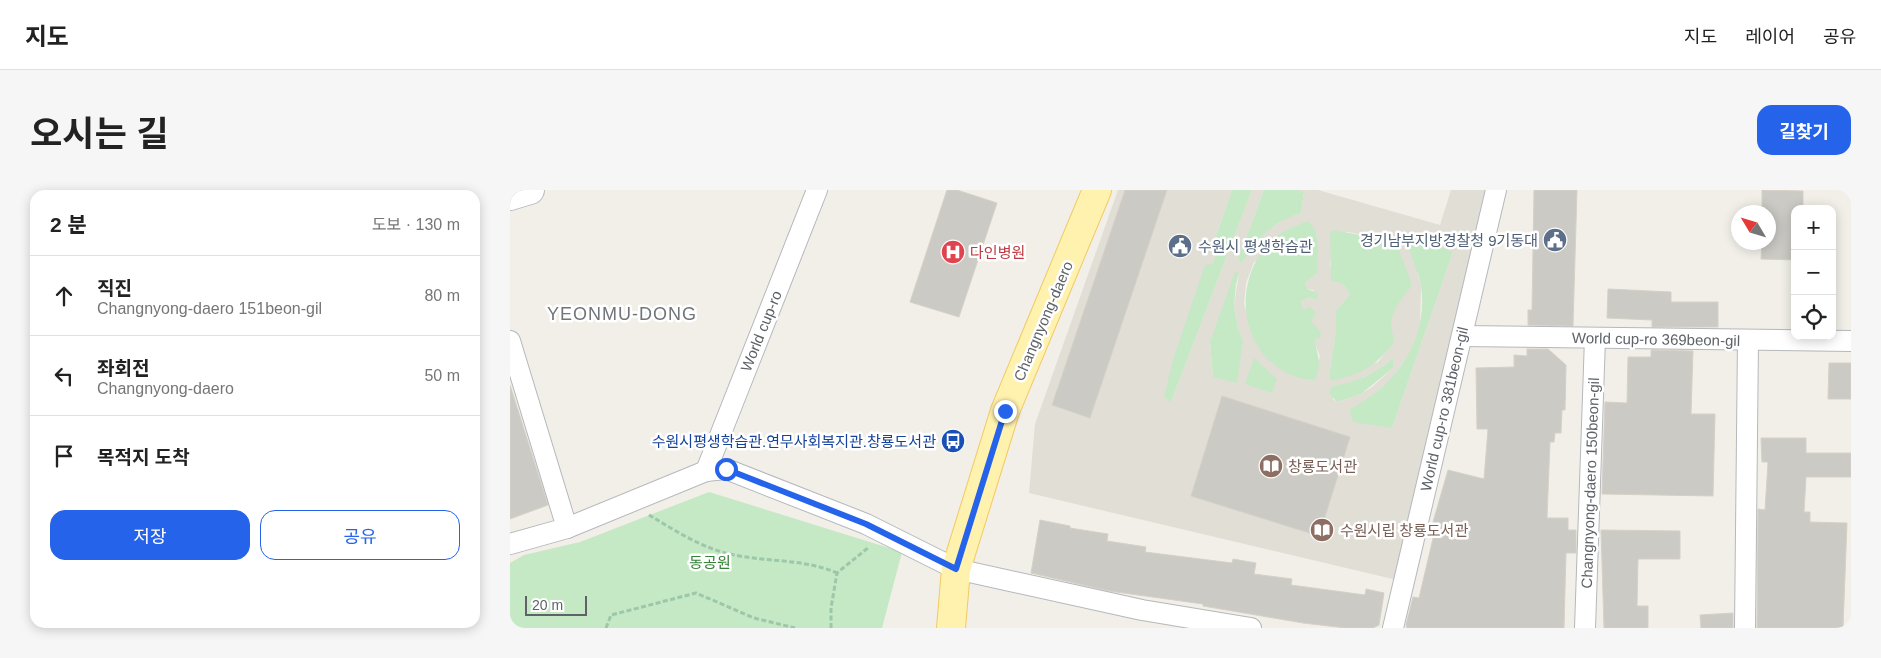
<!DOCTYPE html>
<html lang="ko">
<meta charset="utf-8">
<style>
:root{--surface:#fff;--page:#f6f6f6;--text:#222;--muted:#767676;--line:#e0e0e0;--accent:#2563eb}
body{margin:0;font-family:Helvetica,"Noto Sans KR",sans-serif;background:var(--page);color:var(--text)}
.controls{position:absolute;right:15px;top:15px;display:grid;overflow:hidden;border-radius:10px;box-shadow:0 2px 12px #0003}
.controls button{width:45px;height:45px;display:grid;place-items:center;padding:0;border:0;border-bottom:1px solid var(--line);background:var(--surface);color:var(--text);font:25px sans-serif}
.compass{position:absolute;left:1221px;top:15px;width:45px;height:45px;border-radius:50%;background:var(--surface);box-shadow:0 2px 12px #0003;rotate:308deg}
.scale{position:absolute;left:15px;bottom:12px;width:62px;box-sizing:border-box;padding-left:5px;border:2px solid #5f6368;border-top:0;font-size:14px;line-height:18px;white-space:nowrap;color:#5f6368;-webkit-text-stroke:4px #fff;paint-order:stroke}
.stop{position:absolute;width:15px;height:15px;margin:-11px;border:4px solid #2563eb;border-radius:50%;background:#fff}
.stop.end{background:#2563eb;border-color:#fff;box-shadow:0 1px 5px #0008}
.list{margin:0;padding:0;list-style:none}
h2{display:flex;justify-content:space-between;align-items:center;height:65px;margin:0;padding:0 20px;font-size:21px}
h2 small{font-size:16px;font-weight:400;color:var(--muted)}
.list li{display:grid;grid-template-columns:32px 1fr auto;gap:15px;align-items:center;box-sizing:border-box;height:80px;padding:0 20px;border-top:1px solid var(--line)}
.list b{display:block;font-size:19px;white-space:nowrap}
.list p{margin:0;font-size:16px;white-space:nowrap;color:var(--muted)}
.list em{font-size:16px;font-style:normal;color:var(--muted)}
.actions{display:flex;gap:10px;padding:15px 20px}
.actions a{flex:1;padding:11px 0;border:1px solid var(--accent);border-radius:15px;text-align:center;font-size:18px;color:var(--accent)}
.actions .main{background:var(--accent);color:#fff}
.icon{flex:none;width:28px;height:28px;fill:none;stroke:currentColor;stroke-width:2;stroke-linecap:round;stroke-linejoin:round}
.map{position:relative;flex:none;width:1341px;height:438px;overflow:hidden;border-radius:15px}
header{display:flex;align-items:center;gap:30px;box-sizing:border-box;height:70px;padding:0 25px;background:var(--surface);border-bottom:1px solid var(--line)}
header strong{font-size:24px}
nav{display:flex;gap:28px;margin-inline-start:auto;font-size:18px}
.intro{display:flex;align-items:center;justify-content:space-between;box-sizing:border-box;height:120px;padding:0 30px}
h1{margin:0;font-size:35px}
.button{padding:12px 22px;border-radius:15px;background:var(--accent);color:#fff;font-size:18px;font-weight:700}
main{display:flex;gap:30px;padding:0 30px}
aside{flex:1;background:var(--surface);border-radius:15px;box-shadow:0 2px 12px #0003}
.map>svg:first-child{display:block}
.education{fill:#e1ded6;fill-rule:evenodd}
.green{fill:#c5e8c5}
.building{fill:#cccac5;stroke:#d6d1c6}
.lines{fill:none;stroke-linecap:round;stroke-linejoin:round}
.street-casing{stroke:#b5b8bc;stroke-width:22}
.secondary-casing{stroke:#b6babf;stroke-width:30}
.primary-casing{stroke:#f2c960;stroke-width:30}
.path{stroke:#9cc7a9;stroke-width:3;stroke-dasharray:5 2.5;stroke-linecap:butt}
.street{stroke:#fff;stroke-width:20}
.secondary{stroke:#fff;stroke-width:28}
.primary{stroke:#fff2af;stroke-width:28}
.route{stroke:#2563eb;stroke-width:6}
.labels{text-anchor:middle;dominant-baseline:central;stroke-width:5;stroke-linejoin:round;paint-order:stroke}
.service-label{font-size:15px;fill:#4e5e75;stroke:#fff;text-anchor:end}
.health-label{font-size:15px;fill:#be3a42;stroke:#fff;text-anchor:start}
.street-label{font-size:15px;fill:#5f6368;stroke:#fff}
.transit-label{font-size:15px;fill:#164399;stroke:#fff;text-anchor:end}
.education-label{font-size:15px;fill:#785e54;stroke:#fff;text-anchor:start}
.park-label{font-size:15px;fill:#348238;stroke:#fff}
.quarter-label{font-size:18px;letter-spacing:1px;fill:#70757a;stroke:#fff}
</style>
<header>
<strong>지도</strong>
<nav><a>지도</a><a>레이어</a><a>공유</a></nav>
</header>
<div class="intro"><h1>오시는 길</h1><a class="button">길찾기</a></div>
<main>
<aside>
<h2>2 분<small>도보 · 130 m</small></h2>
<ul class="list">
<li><svg class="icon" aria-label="ahead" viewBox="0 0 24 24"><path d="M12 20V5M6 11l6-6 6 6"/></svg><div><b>직진</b><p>Changnyong-daero 151beon-gil</p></div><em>80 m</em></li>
<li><svg class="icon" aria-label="left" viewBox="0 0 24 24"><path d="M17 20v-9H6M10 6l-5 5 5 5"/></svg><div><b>좌회전</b><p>Changnyong-daero</p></div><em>50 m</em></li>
<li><svg class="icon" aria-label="arrive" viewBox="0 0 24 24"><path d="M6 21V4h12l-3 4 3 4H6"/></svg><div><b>목적지 도착</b></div></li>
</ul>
<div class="actions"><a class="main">저장</a><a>공유</a></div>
</aside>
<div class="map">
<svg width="1341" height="438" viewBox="0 0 1341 438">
<rect width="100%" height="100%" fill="#f1efe8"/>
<path class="education" d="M608,0H722L705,49L707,59L703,74L663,170L661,212L742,0H754L728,69L732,73L744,54L760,39L778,27L791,23L794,3L788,0H808L930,35L941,0H975L887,390L519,303L525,234ZM838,42L879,51L902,94L888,111L883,124L880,139L885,151L868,172L819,185L826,141V121L840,104L820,75L822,55L820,43ZM807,46V83L795,93L797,99L804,100L800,107L791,111L793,121L804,137L805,154L810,166L804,191H802L781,184L762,173L748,156L734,114L736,93L744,72ZM943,62L882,238L839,219L855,212L881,189L899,165L910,138L911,96L907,82ZM729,83L724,116L728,138L733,150L703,187L700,152ZM883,168V178L862,197L851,204L827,212L823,209L822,196L839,194L852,188L868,180ZM750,175L766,189L735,194Z"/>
<g class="green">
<polygon points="722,0 742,0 661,212 654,207 663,170 695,75 703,74 707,59 705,49"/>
<path d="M754,0H788L794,2L791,23C764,31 747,49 732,73L728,69Z"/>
<path d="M795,32H799C812,44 807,67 807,83L795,93L797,99L808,103L807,110L800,107L791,111L793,120L800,116L806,123L801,131L811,142L810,148L805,149C806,166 814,173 804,191C737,183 716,105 756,56C766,44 781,38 795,32Z"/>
<path d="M824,40L879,51L889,60L902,95C888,113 875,127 885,151L883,154C863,178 851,184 821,191L819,185L826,141V121L840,104L833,94L821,90L820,43Z"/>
<path d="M908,48L943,62L882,238L843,232L839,219C886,197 919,148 911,96C909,84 903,71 899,59Z"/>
<polygon points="725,82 729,83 726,94 724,116 728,138 733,150 727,193 703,187 700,152"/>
<polygon points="744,168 767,189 762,203 735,194"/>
<path d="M883,168V178L851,204L827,212L819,203L822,196C845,193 865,184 883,168Z"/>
<polygon points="199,302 392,362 372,438 0,438 0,373 14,365 70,352"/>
</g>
<g class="building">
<polygon points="437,0 447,0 487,13 449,127 400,112"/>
<polygon points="615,0 657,0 580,228 542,215"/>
<polygon points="1024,0 1067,0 1063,136 1018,135 1018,120 1022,120"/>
<polygon points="1252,0 1293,1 1293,19 1285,19 1285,70 1251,69 1252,52 1258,52 1258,22 1252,22"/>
<polygon points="1098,99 1161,102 1161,112 1208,112 1208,137 1142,137 1142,130 1097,128"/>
<polygon points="1017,159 1038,159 1056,175 1055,220 1052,220 1051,243 1045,243 1044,252 1040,252 1037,328 1058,328 1058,340 1066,340 1066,363 1056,363 1054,438 897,438 896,435 903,407 909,408 925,340 921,339 938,280 974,289 978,239 967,239 966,178 1004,177 1004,165 1017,166"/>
<polygon points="1141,160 1183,161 1181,224 1205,224 1203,306 1092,304 1095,212 1117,213 1118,167 1141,167"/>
<polygon points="1319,173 1341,173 1341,209 1318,209"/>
<polygon points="0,195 38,315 0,329"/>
<polygon points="712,206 840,247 809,346 681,306"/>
<polygon points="1251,248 1296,248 1296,263 1341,263 1341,287 1296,287 1294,322 1300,322 1300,332 1337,333 1333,438 1247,438 1248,319 1255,320 1258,272 1252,272"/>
<polygon points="530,330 560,336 560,338 598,344 597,351 636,357 635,362 722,373 723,369 746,373 744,384 782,389 781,395 855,405 856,399 874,403 869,435 863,438 836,438 793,433 693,416 693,414 599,401 521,383"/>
<polygon points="1091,340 1170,341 1170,369 1128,369 1127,416 1138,416 1138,438 1094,438"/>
<polygon points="1223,423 1223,438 1191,438 1190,425"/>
</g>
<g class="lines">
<g class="street-casing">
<g id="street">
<polyline points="952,146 1341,151"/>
<polyline points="0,151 57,338"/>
<polyline points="196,281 307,0"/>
<polyline points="0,354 57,338 196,281 216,279 356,334 446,379 632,420 741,438"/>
<polyline points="883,438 986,0"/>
<polyline points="1075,438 1085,148"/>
<polyline points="1235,438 1238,150"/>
</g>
</g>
<g class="secondary-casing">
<polyline id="secondary" points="0,6 20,0"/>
</g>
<g class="primary-casing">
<polyline id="primary" points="441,438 446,379 495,221 587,0"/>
</g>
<g class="path">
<path d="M139,325C159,337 181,351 203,359C243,374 288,366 327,383"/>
<polyline points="96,438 101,425 186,403 244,428 285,438"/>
<polyline points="321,438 321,418 327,383 359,357"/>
</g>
<use href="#street" class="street"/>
<use href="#secondary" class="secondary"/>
<use href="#primary" class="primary"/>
</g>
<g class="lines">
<polyline class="route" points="216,279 356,334 446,379 495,221"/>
</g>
<defs>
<g id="civic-disc" transform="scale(1.25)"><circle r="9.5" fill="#5c6f8a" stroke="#fff"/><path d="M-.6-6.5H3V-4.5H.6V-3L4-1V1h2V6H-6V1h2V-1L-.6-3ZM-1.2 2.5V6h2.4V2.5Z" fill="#fff"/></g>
<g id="hospital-disc" transform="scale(1.25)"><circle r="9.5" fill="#e0444e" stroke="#fff"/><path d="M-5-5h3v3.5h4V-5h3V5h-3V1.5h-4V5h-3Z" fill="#fff"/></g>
<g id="bus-disc" transform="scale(1.25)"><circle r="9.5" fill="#1a4fb4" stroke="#fff"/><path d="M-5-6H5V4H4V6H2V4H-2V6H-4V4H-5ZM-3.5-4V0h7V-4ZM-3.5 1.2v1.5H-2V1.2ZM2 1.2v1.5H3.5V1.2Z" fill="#fff"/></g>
<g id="library-disc" transform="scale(1.25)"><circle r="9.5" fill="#8d6e63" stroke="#fff"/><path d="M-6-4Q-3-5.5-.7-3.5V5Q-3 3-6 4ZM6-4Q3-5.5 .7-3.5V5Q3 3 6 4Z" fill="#fff"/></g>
</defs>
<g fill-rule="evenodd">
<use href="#civic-disc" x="1045" y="50"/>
<use href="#civic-disc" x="670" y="56"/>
<use href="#hospital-disc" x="443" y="62"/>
<use href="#bus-disc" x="443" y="251"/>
<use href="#library-disc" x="761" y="276"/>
<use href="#library-disc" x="812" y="340"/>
</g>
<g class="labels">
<g class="service-label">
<text x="1028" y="50">경기남부지방경찰청 9기동대</text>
<text x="688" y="56" text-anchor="start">수원시 평생학습관</text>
</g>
<g class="health-label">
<text x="460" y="62">다인병원</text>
</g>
<g class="street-label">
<text transform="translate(533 131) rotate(-67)">Changnyong-daero</text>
<text transform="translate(251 141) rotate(-68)">World cup-ro</text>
<text transform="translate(1146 149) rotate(1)">World cup-ro 369beon-gil</text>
<text transform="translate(934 219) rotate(-77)">World cup-ro 381beon-gil</text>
<text transform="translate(1080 293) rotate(-88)">Changnyong-daero 150beon-gil</text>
</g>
<g class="transit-label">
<text x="426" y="251">수원시평생학습관.연무사회복지관.창룡도서관</text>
</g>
<g class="education-label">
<text x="778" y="276">창룡도서관</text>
<text x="830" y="340">수원시립 창룡도서관</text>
</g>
<g class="park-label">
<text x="200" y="372">동공원</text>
</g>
<g class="quarter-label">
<text x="112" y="124">YEONMU-DONG</text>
</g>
</g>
</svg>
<div class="controls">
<button>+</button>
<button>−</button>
<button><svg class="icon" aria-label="locate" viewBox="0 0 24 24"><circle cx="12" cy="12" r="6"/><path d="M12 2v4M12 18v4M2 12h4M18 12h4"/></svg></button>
</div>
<svg class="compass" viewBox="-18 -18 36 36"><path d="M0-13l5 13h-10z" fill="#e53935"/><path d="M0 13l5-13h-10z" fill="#767676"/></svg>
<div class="scale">20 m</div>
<div class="stop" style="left:216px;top:279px"></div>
<div class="stop end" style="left:495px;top:221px"></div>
</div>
</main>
